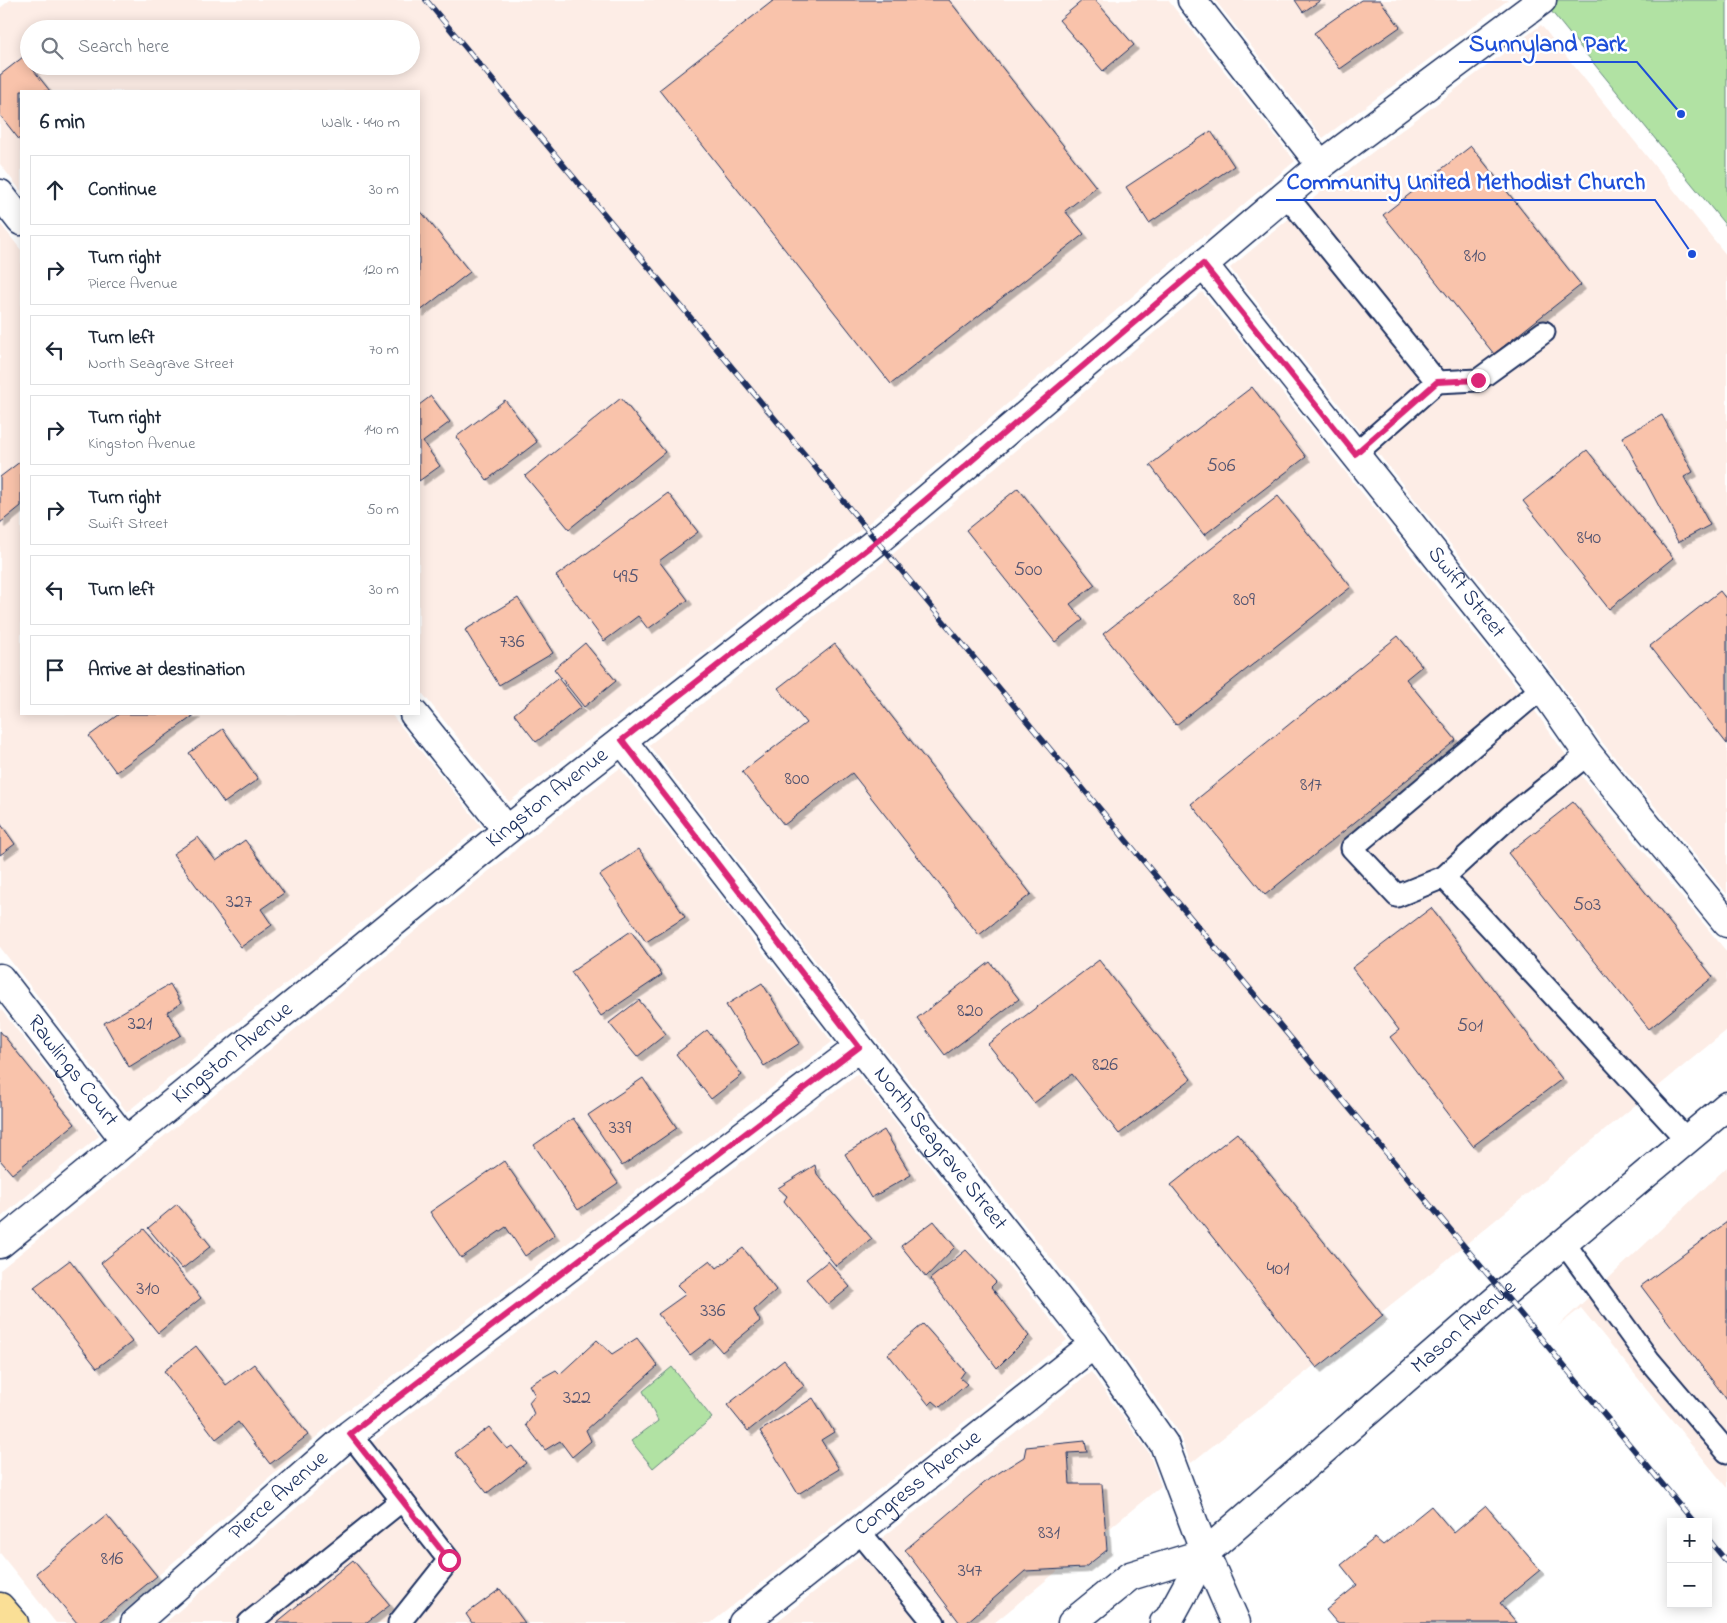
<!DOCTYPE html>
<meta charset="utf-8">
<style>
:root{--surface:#fff;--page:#f6f6f7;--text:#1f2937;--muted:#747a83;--line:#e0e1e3}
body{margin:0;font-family:"Indie Flower",sans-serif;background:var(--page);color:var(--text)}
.controls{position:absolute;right:15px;bottom:15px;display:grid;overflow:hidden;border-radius:0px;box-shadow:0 2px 12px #0003}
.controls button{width:45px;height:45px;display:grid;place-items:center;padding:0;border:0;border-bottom:1px solid var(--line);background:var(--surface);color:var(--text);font:25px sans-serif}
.stop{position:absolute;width:15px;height:15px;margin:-11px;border:4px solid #db2777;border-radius:50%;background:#fff}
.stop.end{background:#db2777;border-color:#fff;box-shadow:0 1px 5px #0008}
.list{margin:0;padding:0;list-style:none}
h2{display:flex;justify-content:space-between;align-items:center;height:65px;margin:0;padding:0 20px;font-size:21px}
h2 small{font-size:16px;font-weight:400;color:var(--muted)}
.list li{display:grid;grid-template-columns:32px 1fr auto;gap:15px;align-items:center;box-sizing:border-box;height:70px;margin:0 10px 10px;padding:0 10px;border:1px solid var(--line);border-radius:0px}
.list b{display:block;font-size:19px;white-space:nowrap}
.list p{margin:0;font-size:16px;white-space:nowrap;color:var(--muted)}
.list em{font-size:16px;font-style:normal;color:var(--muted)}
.icon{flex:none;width:28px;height:28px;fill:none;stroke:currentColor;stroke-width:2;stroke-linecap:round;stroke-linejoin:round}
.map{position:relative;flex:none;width:1727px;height:1623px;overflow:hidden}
.search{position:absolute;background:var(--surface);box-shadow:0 2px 12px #0003;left:20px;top:20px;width:400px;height:55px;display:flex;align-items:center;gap:12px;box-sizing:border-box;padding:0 18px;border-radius:28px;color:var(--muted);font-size:19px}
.panel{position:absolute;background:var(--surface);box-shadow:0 2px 12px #0003;left:20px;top:90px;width:400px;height:625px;border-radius:0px}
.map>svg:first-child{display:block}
.built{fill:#fdede6;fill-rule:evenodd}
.green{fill:#b1e2a3;stroke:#668880}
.building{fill:#f9c3ab;stroke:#1b2f5e;filter:url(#shadow)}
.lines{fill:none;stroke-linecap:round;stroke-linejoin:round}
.lane-casing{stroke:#1b2f5e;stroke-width:25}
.street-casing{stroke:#1b2f5e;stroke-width:31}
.secondary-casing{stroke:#1b2f5e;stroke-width:31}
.primary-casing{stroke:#1b2f5e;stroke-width:31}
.lane{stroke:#fff;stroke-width:21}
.street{stroke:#fff;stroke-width:28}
.secondary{stroke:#fff;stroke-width:28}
.primary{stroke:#fadf96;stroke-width:28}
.rail-casing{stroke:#1b2f5e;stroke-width:5.5}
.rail{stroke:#fff;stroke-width:4;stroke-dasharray:11;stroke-linecap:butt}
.route{stroke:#db2777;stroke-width:6}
.labels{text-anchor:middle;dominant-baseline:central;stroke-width:5;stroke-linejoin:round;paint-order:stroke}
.number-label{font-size:20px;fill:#525471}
.street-label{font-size:22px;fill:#1b2f5e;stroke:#fff}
.leader{fill:none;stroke:#1d4ed8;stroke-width:2}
.callout-dot{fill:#1d4ed8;stroke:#fff;stroke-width:2}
.callout-label{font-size:24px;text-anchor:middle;font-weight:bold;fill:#1d4ed8;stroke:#fff;stroke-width:5;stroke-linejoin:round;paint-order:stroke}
</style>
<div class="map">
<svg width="1727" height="1623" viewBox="0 0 1727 1623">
<defs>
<filter id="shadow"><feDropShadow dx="4.5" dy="4.5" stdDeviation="0" flood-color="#0004"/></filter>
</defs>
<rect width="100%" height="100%" fill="#fff"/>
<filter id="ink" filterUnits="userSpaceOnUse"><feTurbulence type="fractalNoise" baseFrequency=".02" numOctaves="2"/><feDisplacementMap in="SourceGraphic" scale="10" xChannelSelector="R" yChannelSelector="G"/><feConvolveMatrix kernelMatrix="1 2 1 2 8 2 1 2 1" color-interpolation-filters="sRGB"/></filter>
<g filter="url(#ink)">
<g class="built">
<path d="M10,0H1168L1295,161L1205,237L1204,235L865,526L509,802L419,689V91H21V191L0,164V8ZM29,29H411V66H29Z"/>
<polygon points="1215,0 1508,0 1323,138"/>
<polygon points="1541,25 1727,256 1727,894 1602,742 1555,675 1230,268 1333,182"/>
<polygon points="0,223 21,250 21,714 391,714 481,826 127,1112 0,947"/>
<polygon points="1202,292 1528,701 1575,768 1727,952 1727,1030 1427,1276 1191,1463 1178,1431 1097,1316 873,1035 863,1019 861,1020 649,745 887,559"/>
<polygon points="620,768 832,1042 339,1417 104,1623 56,1623 0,1553 0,1270 506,857 507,858 519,846"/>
<polygon points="0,1008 99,1136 0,1218"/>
<polygon points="857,1074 1067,1340 711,1623 165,1623 361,1451"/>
<polygon points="1727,1167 1727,1488 1581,1308 1557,1327"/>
<polygon points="1091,1372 1149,1453 1161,1486 994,1623 775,1623"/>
</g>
<g class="green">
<polygon points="1542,0 1727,0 1727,227"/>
<polygon points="672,1367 712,1418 653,1468 631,1441 658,1421 643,1391"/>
</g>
<g class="building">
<polygon points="774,0 949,0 1096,187 1065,211 1084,234 891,384 659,90"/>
<polygon points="1083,0 1095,0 1134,45 1103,71 1059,20"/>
<polygon points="1295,0 1321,0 1303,12"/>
<polygon points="1361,0 1380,0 1400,27 1340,69 1314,33"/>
<polygon points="23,57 50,91 21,91 21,142 0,115 0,75"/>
<polygon points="1211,131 1234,166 1149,223 1126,187"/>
<polygon points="1471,146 1581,285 1494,354 1383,215"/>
<polygon points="419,209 470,272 419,312"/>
<polygon points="1252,387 1306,457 1204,535 1150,465"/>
<polygon points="431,396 450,422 423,442 440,466 419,481 419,405"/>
<polygon points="621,398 665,452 569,529 525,476"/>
<polygon points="505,400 537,442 487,480 456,437"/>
<polygon points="1662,415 1693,472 1684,477 1710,525 1678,542 1622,437"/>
<polygon points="1587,450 1673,558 1609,609 1523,501"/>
<polygon points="21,461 21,506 0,523 0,477"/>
<polygon points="1018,488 1095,585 1070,604 1083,620 1055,642 966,530"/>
<polygon points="668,493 698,532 659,561 688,600 648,629 638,616 604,641 556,576"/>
<polygon points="1278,496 1351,587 1176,725 1103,634"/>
<polygon points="1720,591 1727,600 1727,744 1650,646"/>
<polygon points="518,598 553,653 499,685 465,630"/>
<polygon points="1398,636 1422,666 1406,679 1456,740 1265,895 1191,804"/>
<polygon points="585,643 616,681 584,707 554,669"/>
<polygon points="835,644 1031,894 979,935 852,773 784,825 742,772 806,723 778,688"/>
<polygon points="558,678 581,707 536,742 514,714"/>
<polygon points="119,714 196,714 116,772 89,736"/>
<polygon points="223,729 258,779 224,803 189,753"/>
<polygon points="1573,802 1713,977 1649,1029 1508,853"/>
<polygon points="0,823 15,844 0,855"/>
<polygon points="198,837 216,861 245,840 284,893 261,909 272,925 241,947 173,854"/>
<polygon points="639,849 685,917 646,942 600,875"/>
<polygon points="1431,908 1562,1079 1473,1146 1390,1037 1399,1030 1352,968"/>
<polygon points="631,931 662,975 601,1016 571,972"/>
<polygon points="1099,960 1191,1079 1119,1134 1072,1074 1034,1103 988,1044"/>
<polygon points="990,962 1019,999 945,1055 917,1018"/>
<polygon points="762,983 800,1043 764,1066 726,1005"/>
<polygon points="170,984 181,1003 167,1012 181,1035 129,1067 104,1023"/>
<polygon points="639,1000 666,1034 637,1057 609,1023"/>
<polygon points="707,1030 742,1075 711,1099 676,1054"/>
<polygon points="0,1031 75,1124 12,1174 0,1160"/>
<polygon points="643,1078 677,1128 622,1166 588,1115"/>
<polygon points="573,1118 618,1183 578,1210 534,1145"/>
<polygon points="884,1130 911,1175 871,1198 845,1154"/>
<polygon points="1237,1133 1383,1316 1317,1368 1171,1185"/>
<polygon points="504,1161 555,1235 525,1256 506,1227 461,1258 430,1212"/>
<polygon points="815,1165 817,1174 872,1239 836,1266 784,1201 787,1196 778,1188"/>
<polygon points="177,1204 211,1246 182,1269 148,1228"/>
<polygon points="934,1221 955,1247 926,1277 901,1246"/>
<polygon points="1727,1222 1727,1400 1641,1286"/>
<polygon points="144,1229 201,1298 158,1333 101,1263"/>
<polygon points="743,1248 776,1290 754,1310 760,1321 722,1352 711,1339 690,1355 658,1314 686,1294 677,1285 710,1260 717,1268"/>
<polygon points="966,1250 996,1282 991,1287 1029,1336 997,1368 930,1279"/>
<polygon points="70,1260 132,1342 97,1368 34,1287"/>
<polygon points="828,1261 850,1287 828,1305 806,1279"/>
<polygon points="923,1324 965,1371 960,1378 967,1384 940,1407 933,1401 929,1405 888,1354"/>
<polygon points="637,1338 658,1366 586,1430 591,1441 572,1457 560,1441 545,1450 526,1425 534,1414 529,1402 535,1395 529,1385 556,1370 560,1374 597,1340 612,1354"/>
<polygon points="196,1346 226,1385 254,1364 308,1435 270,1464 238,1422 216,1439 164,1371"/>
<polygon points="784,1360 804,1386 748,1431 727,1405"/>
<polygon points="813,1398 834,1432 821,1440 839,1469 798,1494 760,1431"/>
<polygon points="489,1427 507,1449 512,1446 526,1463 487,1493 455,1453"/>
<polygon points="1085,1441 1087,1452 1068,1453 1070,1484 1102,1484 1107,1550 1084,1568 1025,1571 966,1623 960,1623 905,1550 989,1479 1024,1457 1026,1447"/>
<polygon points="1431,1506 1454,1533 1486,1506 1540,1570 1500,1603 1517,1623 1337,1623 1326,1610 1357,1585 1341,1565 1375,1538 1383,1545"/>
<polygon points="107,1515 157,1576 99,1623 77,1623 36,1573"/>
<polygon points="353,1560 390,1605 367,1623 276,1623"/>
<polygon points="500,1589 525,1623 472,1623 466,1614"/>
</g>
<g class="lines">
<g class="lane-casing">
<g id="lane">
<polyline points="1286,195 1437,382 1355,454"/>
<polyline points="1437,382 1478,380 1544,332"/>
<polyline points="1588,754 1514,813 1444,877 1687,1140"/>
<polyline points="1444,877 1397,896 1352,848 1542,688"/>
<polyline points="1564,1243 1649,1360 1727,1452"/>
<polyline points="350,1434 449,1560 399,1623"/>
<polyline points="859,1531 934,1623"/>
<polyline points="249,1623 402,1500"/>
</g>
</g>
<g class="street-casing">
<g id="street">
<polyline points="1192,0 1321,165"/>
<polyline points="0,194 21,221"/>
<path id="s1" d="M1203,264L1542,688L1588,754L1727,923"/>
<polyline points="414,714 507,830"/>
<path id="s2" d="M622,740L859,1047L1094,1344L1164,1444L1205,1553"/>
<path id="s3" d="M0,978L125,1140"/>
<path id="s4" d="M0,1244L507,830L876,542L1321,165L1542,0"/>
<path id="s5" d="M135,1623L350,1434L859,1047"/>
<path id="s6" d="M743,1623L1094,1344"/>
</g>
</g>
<g class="secondary-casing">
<g id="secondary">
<polyline points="1205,1553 1236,1623"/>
<polyline points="1072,1623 1130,1576 1205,1553"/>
<path id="s7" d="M1164,1623L1169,1619L1205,1553L1504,1293L1727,1106"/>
</g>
</g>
<g class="primary-casing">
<polyline id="primary" points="0,1607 14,1623"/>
</g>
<use href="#lane" class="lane"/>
<use href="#street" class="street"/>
<use href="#secondary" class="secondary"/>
<use href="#primary" class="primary"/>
<g class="rail-casing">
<g id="rail">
<polyline points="426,0 1694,1522"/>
<polyline points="1708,1539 1727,1562"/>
</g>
</g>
<use href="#rail" class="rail"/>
</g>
</g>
<g class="lines" filter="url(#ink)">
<polyline class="route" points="449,1560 350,1434 859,1047 622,740 876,542 1203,264 1355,454 1437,382 1478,380"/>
</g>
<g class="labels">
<g class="number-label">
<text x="1475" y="256">810</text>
<text x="1221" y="466">506</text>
<text x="1589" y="538">840</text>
<text x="1028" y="570">500</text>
<text x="626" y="577">495</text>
<text x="1244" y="600">809</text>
<text x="512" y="642">736</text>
<text x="797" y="779">800</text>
<text x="1311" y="785">817</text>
<text x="239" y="902">327</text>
<text x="1587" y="905">503</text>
<text x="970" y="1011">820</text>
<text x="140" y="1024">321</text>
<text x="1470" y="1026">501</text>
<text x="1105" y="1065">826</text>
<text x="620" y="1128">339</text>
<text x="1278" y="1269">401</text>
<text x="148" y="1289">310</text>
<text x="713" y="1311">336</text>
<text x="577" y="1398">322</text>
<text x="1049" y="1533">831</text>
<text x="112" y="1559">816</text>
<text x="970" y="1571">347</text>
</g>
<g class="street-label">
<text stroke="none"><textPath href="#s1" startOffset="421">Swift Street</textPath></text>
<text stroke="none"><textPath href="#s4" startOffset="706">Kingston Avenue</textPath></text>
<text stroke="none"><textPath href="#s4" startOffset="301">Kingston Avenue</textPath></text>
<text stroke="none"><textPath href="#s3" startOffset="118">Rawlings Court</textPath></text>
<text stroke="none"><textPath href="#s2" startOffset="518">North Seagrave Street</textPath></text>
<text stroke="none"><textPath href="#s7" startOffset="425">Mason Avenue</textPath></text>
<text stroke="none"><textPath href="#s6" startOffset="224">Congress Avenue</textPath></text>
<text stroke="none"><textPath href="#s5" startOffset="192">Pierce Avenue</textPath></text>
</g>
</g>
<path class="leader" d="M1681 114L1637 62H1459M1692 254L1655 200H1276"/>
<g class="callout-dot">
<circle cx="1681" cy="114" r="5"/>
<circle cx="1692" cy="254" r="5"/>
</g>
<g class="callout-label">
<text x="1548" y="51">Sunnyland Park</text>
<text x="1466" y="189">Community United Methodist Church</text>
</g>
</svg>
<div class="controls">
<button>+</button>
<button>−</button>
</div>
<div class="stop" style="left:449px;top:1560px"></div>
<div class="stop end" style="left:1478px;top:380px"></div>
<div class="search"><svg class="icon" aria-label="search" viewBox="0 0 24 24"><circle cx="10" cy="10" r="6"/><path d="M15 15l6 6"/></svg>Search here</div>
<section class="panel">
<h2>6 min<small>Walk · 440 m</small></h2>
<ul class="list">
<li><svg class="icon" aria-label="ahead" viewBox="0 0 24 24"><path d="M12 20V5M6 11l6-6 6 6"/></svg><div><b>Continue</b></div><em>30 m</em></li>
<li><svg class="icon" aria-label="right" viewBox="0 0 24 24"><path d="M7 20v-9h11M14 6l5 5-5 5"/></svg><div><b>Turn right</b><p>Pierce Avenue</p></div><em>120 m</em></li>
<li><svg class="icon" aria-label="left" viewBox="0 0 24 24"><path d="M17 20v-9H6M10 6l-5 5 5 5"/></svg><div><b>Turn left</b><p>North Seagrave Street</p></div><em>70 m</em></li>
<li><svg class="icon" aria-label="right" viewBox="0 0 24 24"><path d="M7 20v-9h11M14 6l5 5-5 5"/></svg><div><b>Turn right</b><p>Kingston Avenue</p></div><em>140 m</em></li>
<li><svg class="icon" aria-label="right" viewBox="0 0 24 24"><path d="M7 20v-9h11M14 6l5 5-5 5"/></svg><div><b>Turn right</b><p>Swift Street</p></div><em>50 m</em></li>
<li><svg class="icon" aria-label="left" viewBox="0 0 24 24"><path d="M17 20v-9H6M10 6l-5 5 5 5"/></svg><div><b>Turn left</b></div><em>30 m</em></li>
<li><svg class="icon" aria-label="arrive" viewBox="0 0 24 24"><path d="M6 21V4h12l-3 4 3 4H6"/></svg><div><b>Arrive at destination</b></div></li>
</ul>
</section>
</div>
